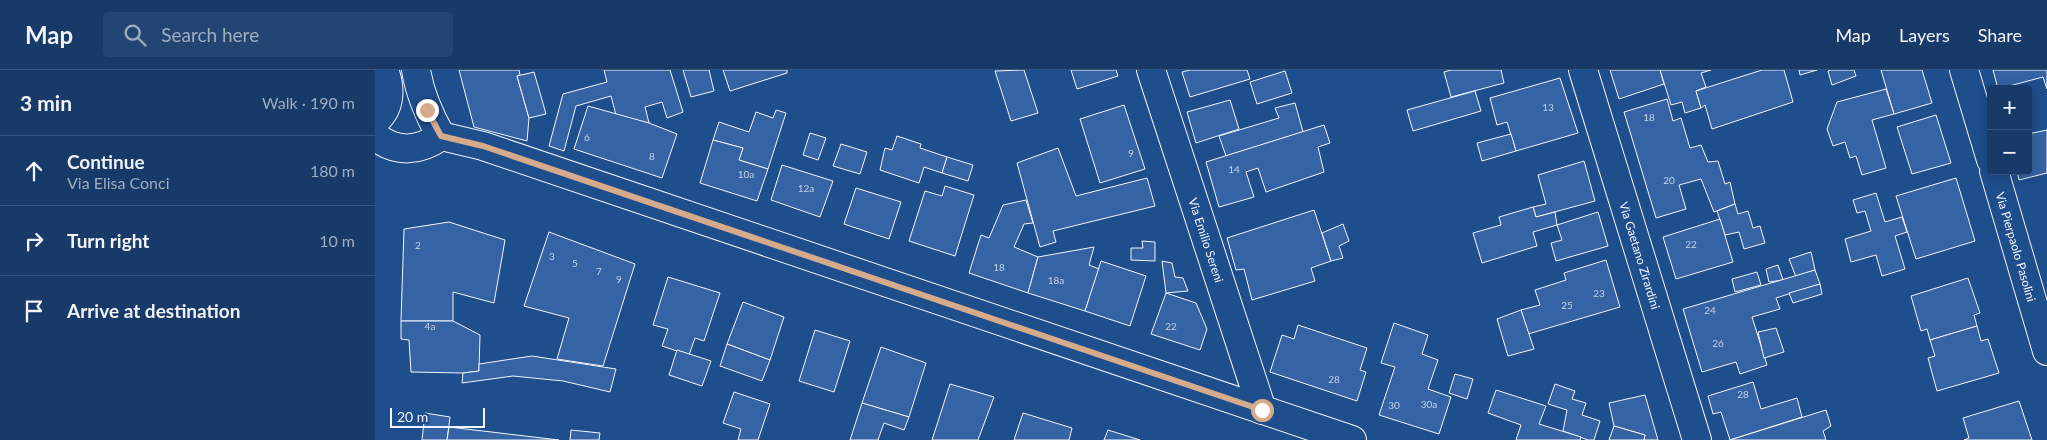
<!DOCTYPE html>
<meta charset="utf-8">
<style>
:root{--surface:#173a69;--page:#244571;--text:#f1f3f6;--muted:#9eadc0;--line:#36547d}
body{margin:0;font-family:Lato,sans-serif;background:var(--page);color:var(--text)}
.controls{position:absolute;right:15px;top:15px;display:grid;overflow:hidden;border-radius:5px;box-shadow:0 2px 12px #0003}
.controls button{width:45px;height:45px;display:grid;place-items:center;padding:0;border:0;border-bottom:1px solid var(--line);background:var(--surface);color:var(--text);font:25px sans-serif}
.scale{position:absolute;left:15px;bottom:12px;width:95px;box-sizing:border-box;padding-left:5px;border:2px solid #f2f6ff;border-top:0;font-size:14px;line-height:18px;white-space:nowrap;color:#f2f6ff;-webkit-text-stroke:4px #1f4e8c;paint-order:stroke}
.stop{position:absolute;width:15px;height:15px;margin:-11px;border:4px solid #d6ab8b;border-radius:50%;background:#fff}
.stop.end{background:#d6ab8b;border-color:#fff;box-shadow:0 1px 5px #0008}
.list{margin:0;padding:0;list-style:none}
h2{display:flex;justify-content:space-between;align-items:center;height:65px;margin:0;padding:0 20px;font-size:21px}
h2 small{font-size:16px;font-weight:400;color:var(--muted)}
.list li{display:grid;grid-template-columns:32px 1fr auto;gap:15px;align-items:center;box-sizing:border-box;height:70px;padding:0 20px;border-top:1px solid var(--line)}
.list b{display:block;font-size:19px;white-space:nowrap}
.list p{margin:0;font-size:16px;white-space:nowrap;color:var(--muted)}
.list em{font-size:16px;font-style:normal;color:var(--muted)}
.icon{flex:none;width:28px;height:28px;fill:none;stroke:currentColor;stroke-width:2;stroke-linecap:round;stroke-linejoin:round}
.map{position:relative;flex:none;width:1672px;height:370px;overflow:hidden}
header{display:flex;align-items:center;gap:30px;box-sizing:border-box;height:70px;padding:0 25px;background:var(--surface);border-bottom:1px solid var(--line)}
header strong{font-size:24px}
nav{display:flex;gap:28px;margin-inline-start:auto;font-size:18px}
.search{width:350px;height:45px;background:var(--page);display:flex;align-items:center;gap:12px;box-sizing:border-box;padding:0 18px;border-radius:5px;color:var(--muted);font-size:19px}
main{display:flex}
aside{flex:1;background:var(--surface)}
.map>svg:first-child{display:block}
.building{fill:#3563a3;stroke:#f2f6ff}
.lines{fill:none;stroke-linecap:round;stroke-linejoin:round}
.street-casing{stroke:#f2f6ff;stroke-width:30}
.street{stroke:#1f4e8c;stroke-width:28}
.route{stroke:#d6ab8b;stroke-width:6}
.labels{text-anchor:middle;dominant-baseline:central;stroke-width:4;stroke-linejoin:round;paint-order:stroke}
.number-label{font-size:10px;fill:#c3d1e8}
.street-label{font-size:12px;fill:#f2f6ff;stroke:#1f4e8c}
</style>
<header>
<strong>Map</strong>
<div class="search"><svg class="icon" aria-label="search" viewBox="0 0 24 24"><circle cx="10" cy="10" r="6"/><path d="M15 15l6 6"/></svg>Search here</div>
<nav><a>Map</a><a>Layers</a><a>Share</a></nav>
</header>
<main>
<aside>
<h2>3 min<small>Walk · 190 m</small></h2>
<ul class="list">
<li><svg class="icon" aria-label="ahead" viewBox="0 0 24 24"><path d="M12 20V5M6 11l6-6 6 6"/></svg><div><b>Continue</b><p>Via Elisa Conci</p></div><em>180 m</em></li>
<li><svg class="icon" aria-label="right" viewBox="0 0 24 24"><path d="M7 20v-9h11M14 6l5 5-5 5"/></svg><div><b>Turn right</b></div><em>10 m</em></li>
<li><svg class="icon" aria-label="arrive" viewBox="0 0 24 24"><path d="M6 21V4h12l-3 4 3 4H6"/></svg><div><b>Arrive at destination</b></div></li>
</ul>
</aside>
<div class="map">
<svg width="1672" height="370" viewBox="0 0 1672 370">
<rect width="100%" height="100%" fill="#1f4e8c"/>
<g class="building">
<polygon points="84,0 144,0 145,5 142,6 154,48 152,71 99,57"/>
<polygon points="229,0 295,0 308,42 292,48 287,32 270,37 274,53 241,45 236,26 201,36 189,81 174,76 188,24 232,12"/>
<polygon points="308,0 334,0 339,21 316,27"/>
<polygon points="348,0 412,0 412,3 355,21"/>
<polygon points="649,0 663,43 636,51 620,1"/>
<polygon points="696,0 741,0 743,6 702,19"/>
<polygon points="815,0 872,0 875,9 815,27 807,2"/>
<polygon points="1076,0 1126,0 1129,13 1076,27 1069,2"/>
<polygon points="1235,0 1285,0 1289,14 1244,29"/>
<polygon points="1285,0 1336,0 1326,3 1331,17 1321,21 1326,38 1310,43 1307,32 1296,35"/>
<polygon points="1387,0 1409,0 1418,32 1337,59 1330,35 1326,38 1321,21"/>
<polygon points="1424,0 1442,0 1425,5"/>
<polygon points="1456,0 1479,0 1481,6 1457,15 1453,1"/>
<polygon points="1506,0 1547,0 1557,33 1519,44"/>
<polygon points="1618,0 1672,0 1672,19 1668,7 1623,19"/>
<polygon points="910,1 917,23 882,34 875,12"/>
<polygon points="159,2 171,44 154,48 142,6"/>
<polygon points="1185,8 1203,63 1141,81 1132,52 1122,55 1115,28"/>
<polygon points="1511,19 1519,44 1497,50 1511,98 1487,105 1481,86 1475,88 1470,72 1458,76 1452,59 1462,32"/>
<polygon points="1100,21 1106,41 1038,61 1032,40"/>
<polygon points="1292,29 1298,51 1306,48 1315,78 1326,75 1333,92 1343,91 1350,114 1355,112 1360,134 1339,142 1326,109 1304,115 1311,139 1281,148 1249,42"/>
<polygon points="855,30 864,59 821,73 812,42"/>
<polygon points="920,33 928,62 851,86 844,66 904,48 900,38"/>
<polygon points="749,35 770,99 725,113 705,49"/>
<polygon points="213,36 274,53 302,64 287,108 199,79"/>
<polygon points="401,40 411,43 393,99 364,90 368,78 338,70 344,52 374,62 381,42 398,48"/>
<polygon points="1561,45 1576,93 1537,104 1522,57"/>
<polygon points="949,55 955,73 943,77 949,102 891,122 883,98 871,102 879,127 844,137 831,92"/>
<polygon points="1672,60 1672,103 1644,110 1642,101 1653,101 1653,64"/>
<polygon points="435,63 451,68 443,90 428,85"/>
<polygon points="1136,64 1141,81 1107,91 1102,73"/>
<polygon points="522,66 546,74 545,78 572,87 567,103 549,97 544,113 505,100 510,78 517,80"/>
<polygon points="338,70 368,78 364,90 393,99 382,131 325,113"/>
<polygon points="466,74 492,82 485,104 458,96"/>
<polygon points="683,78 701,126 772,108 780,136 678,161 681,172 665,177 642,93"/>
<polygon points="572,87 598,95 593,111 567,103"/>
<polygon points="1209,91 1220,131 1161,147 1158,137 1171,134 1163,105"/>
<polygon points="407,95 458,111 445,147 396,130"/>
<polygon points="1581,108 1600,171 1541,189 1521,126"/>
<polygon points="570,116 599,125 580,186 534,171 550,121 567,126"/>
<polygon points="481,118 526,132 514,169 469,154"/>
<polygon points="1501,123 1510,152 1527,147 1532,162 1520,166 1530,199 1507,206 1501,185 1476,192 1470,169 1496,161 1490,141 1482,143 1478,130"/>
<polygon points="651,130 658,153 649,154 639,177 663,187 653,223 594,203 606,165 614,168 628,135"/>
<polygon points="1360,134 1363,144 1373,141 1378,158 1385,156 1390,173 1369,179 1364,162 1350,165 1342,141"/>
<polygon points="1158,137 1161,147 1180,142 1182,155 1158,162 1162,176 1107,193 1098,163 1126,155 1124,147"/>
<polygon points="939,140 956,191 936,198 940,211 877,230 869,199 861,200 852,168"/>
<polygon points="1223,142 1233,176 1181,191 1176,173 1187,170 1182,155"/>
<polygon points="1345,149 1358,192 1301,209 1288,167"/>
<polygon points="74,152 130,170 119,233 78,222 78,251 26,251 29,159"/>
<polygon points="968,154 974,171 964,176 968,188 956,191 947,163"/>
<polygon points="174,162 260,194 228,296 182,289 194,248 149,236"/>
<polygon points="767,171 780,172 780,191 756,190 756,178 768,178"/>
<polygon points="719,177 714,195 724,199 710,241 653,223 663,187"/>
<polygon points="1436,182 1440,200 1421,207 1414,189"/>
<polygon points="1231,190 1245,237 1153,264 1146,240 1165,235 1160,220 1191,210 1189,203"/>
<polygon points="726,191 771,206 755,256 710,241"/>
<polygon points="787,191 797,193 800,207 808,208 813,221 791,223"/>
<polygon points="1403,195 1408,210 1394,212 1391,199"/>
<polygon points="1440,200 1445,214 1401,228 1405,239 1377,247 1392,295 1365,304 1361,292 1327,302 1308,239"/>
<polygon points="1382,202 1386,215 1360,222 1357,209"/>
<polygon points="293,207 345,223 329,271 320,268 314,285 287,276 293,259 278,255"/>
<polygon points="1593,208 1605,243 1599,245 1602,256 1555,270 1552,259 1546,261 1536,226"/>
<polygon points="1445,214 1447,224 1418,233 1414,223"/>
<polygon points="791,223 821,233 832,259 825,280 776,264"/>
<polygon points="368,232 409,247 395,290 352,274"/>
<polygon points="1146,240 1159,279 1133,286 1122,249"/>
<polygon points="26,251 78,251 105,265 104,301 88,303 36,302 34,270 26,269"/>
<polygon points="1019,253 1053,265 1047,284 1063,290 1053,319 1076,327 1064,364 1004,345 1020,297 1006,293"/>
<polygon points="923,255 992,278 985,300 991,302 982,331 895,302 907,265 919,269"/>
<polygon points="1602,256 1606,271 1613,269 1624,303 1562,321 1553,288 1560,286 1555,270"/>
<polygon points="1401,258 1409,282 1389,288 1383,262"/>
<polygon points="440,260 475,271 459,322 424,311"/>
<polygon points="352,274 395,290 387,311 345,296"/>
<polygon points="506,277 551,293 534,347 487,333"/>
<polygon points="302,280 336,291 327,316 294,305"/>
<polygon points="157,286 241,299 235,322 188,311 138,306 87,313 88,303 104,301 104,294"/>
<polygon points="1080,304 1098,309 1092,329 1074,323"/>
<polygon points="1378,312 1386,339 1422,328 1427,347 1355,370 1346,342 1338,344 1333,326"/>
<polygon points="575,314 619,327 603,370 557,370"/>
<polygon points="1180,314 1200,321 1197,329 1211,333 1207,345 1225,351 1219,370 1213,370 1188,361 1192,340 1173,334"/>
<polygon points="1121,320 1171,336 1164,354 1206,367 1205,370 1141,370 1146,355 1113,343"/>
<polygon points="359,322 395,334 383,370 363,370 366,359 348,353"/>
<polygon points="1270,325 1283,370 1269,370 1270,365 1239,356 1234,333"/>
<polygon points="1644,331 1657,370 1589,370 1594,368 1588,348"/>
<polygon points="487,333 534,347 529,360 509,353 503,370 475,370"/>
<polygon points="1451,340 1456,356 1448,361 1451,370 1355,370"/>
<polygon points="50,343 75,347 72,370 47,370"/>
<polygon points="648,343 697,358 694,370 639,370"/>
<polygon points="1239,356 1270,365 1269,370 1234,370"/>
<polygon points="74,357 184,370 72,370"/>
<polygon points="196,360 225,363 224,370 195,370"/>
<polygon points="733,360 765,370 729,370"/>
</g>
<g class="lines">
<g class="street-casing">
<g id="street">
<path d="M41,0C45,25 54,45 66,66"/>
<path id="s1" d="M776,0L887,340"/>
<path id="s2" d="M1208,0L1322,370"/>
<polyline points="1589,0 1616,90"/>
<path d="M0,51C16,38 16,18 9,0"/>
<path d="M0,66C21,84 45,81 66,66L108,76L977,370"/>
<path id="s3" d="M1619,101L1672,281"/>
</g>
</g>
<use href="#street" class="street"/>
</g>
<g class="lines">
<polyline class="route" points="52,40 66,66 108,76 887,340"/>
</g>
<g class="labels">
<g class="number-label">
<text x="1173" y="37">13</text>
<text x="1274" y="47">18</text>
<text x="212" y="67">6</text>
<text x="756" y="83">9</text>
<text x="277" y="86">8</text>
<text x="859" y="99">14</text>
<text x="371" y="104">10a</text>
<text x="1294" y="110">20</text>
<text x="431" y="118">12a</text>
<text x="1316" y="174">22</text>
<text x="43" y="175">2</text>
<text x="177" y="186">3</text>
<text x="200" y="193">5</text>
<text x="624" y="197">18</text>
<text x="224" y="201">7</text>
<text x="244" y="209">9</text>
<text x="681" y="210">18a</text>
<text x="1224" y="223">23</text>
<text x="1192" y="235">25</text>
<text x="1335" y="240">24</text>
<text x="55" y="256">4a</text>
<text x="796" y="256">22</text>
<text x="1343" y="273">26</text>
<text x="959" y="309">28</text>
<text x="1368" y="324">28</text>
<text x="1054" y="334">30a</text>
<text x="1019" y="335">30</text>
</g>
<g class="street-label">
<text stroke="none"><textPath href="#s1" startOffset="179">Via Emilio Sereni</textPath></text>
<text stroke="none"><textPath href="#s3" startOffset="79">Via Pierpaolo Pasolini</textPath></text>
<text stroke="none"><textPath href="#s2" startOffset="194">Via Gaetano Zirardini</textPath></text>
</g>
</g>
</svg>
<div class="controls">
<button>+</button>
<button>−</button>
</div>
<div class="scale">20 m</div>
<div class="stop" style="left:887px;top:340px"></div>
<div class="stop end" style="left:52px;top:40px"></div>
</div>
</main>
